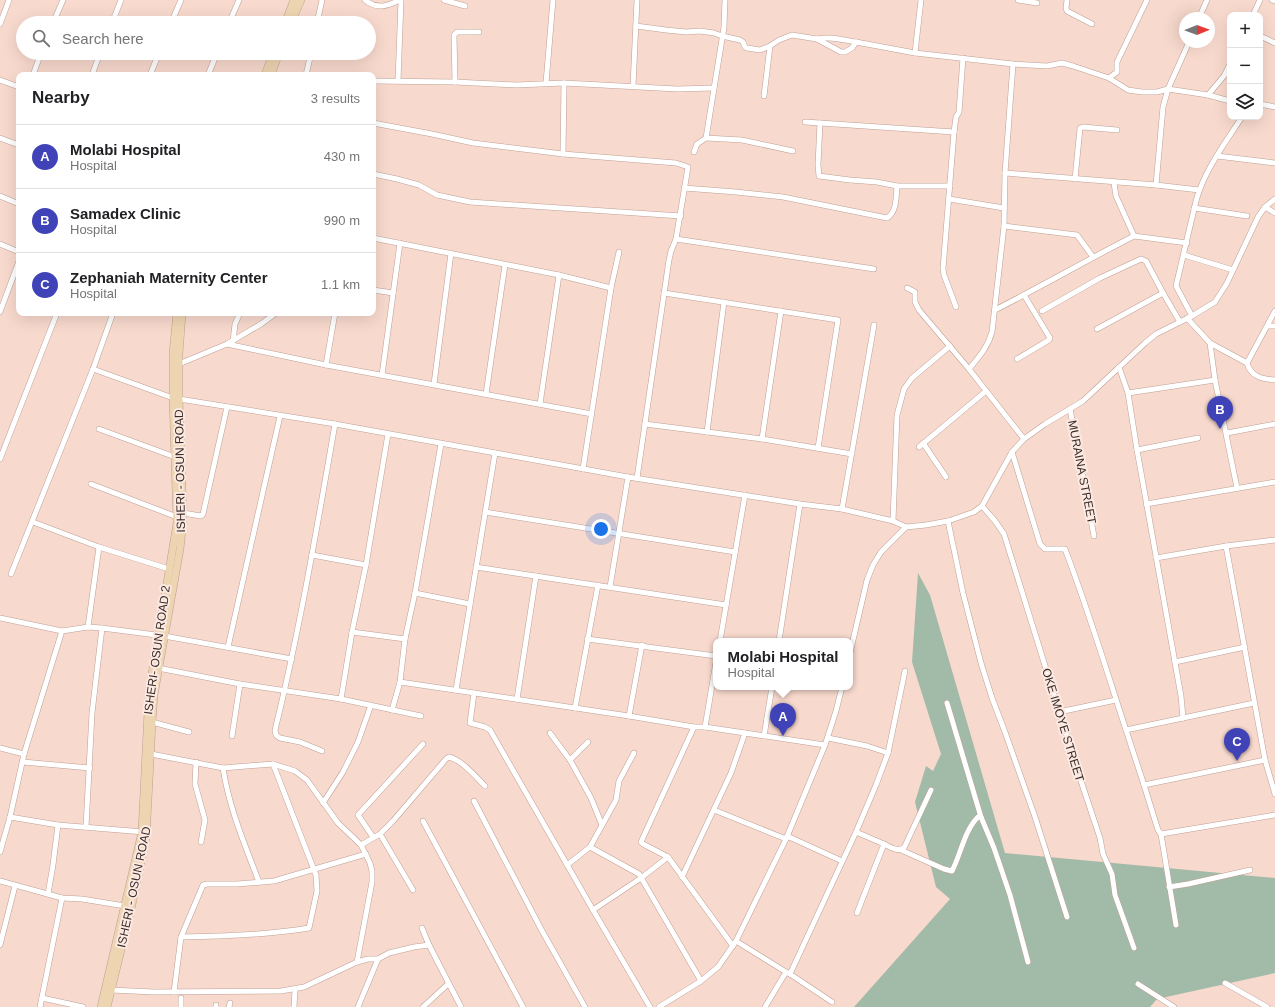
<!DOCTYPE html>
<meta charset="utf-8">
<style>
:root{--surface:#fff;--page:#f2f2f2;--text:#202124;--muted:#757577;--line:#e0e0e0;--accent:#4042b7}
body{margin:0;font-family:Helvetica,sans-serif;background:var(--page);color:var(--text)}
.controls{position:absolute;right:12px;top:12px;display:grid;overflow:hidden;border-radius:8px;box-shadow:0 4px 16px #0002}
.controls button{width:36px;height:36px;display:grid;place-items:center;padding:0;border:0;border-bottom:1px solid var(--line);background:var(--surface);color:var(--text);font:20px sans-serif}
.compass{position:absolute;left:1179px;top:12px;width:36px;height:36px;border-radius:50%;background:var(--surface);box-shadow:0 4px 16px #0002;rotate:89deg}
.you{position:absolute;left:601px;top:529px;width:14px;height:14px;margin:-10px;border:3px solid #fff;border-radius:50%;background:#1a73e8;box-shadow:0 0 0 6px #1a73e833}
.badge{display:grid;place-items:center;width:26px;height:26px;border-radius:50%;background:var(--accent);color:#fff;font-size:13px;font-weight:700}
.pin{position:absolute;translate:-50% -33px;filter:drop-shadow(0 1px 2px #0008)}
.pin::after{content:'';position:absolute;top:21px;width:14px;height:12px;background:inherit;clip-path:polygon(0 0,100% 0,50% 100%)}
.popup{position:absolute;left:713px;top:638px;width:140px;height:52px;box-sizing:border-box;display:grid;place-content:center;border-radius:8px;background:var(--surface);filter:drop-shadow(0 1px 3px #0005);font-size:13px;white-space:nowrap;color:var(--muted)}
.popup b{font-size:15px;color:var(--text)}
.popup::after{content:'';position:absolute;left:50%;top:100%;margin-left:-8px;border:8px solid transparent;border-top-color:var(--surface)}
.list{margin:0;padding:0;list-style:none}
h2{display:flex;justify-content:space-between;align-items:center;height:52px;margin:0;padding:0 16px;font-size:17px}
h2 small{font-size:13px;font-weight:400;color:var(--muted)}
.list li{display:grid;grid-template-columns:26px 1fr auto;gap:12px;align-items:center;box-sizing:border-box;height:64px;padding:0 16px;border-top:1px solid var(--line)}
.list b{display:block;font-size:15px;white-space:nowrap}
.list p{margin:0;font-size:13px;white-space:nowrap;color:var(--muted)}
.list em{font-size:13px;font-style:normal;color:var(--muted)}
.icon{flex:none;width:22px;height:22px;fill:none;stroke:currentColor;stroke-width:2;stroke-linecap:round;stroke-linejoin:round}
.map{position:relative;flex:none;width:1275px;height:1007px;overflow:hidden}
.search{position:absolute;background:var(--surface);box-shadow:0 4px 16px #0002;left:16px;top:16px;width:360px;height:44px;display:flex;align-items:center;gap:10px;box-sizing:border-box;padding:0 14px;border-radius:22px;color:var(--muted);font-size:15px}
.panel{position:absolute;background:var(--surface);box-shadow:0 4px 16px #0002;left:16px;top:72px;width:360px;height:244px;border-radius:8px}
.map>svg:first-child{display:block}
.green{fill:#a2bba9}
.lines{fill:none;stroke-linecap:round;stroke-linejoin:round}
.street-casing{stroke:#bda095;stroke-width:6}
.secondary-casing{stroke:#bda095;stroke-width:8}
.street{stroke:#fff;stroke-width:5}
.secondary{stroke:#eed5b2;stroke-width:7}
.labels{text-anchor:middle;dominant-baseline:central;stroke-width:4;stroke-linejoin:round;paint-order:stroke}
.street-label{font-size:12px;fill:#382c27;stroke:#fce9e2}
</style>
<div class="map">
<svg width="1275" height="1007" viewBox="0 0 1275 1007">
<rect width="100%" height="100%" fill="#f8d9cd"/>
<polygon class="green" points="918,573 930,595 1005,853 1275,878 1275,973 1157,999 1150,1007 854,1007 950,899 936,887 915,802 926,766 933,771 941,754 912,662"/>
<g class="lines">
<g class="street-casing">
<g id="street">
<path d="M365,0C377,10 387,6 400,0"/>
<polyline points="444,0 465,6"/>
<polyline points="1018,0 1037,3"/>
<polyline points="1067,0 1066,8 1067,11 1092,24"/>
<polyline points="1272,0 1275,1"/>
<polyline points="1253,15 1260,0"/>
<polyline points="1199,18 1207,0"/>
<polyline points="53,23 63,0"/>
<polyline points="112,23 121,0"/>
<polyline points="171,23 181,0"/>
<polyline points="229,23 239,0"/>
<polyline points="317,23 322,0"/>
<polyline points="0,24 9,0"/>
<polyline points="636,26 666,30 686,32 700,31 714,33 722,36 740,40 743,42 745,47 747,48 760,50 770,46"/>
<polyline points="1260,36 1275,43"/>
<path d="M817,39C831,36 843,40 856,42"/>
<polyline points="915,53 921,0"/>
<polyline points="33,75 41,53"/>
<polyline points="92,75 100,53"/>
<polyline points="150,75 159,53"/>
<polyline points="208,75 217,53"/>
<polyline points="306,75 311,53"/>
<polyline points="1109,78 1117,72 1117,62 1147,0"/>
<polyline points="0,80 19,87"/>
<polyline points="373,81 455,82 516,85 564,83 677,89 714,88"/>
<polyline points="398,81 401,0"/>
<polyline points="455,82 454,35 457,32 479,32"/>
<polyline points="546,83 553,0"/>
<polyline points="633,86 637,0"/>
<polyline points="1208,95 1224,76 1230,64"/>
<polyline points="764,96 770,46 779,40 792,35 817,39 841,52 845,52 852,48 856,42 915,53 1013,64 1047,66 1062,63 1073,66 1109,78 1128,90 1142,92 1157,92 1168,89 1208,95 1230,101"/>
<polyline points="1260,104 1275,107"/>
<polyline points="805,122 954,132"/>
<polyline points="373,123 432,134 473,143 563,154 676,163 688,167 676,239 671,251 669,260 637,478"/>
<polyline points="820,123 818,165 819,176 850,180 877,182 897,186 950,186"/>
<polyline points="0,138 19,145"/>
<polyline points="706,138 742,140 793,151"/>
<polyline points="694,152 697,144 706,138 724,27 725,0"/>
<polyline points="563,154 564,83"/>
<polyline points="1217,156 1275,163"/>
<polyline points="1005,173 1156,185 1199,190"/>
<polyline points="373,174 397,179 419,185 437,195 470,202 681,216"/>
<polyline points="1075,179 1080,128 1083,127 1117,130"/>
<polyline points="1114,183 1116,196 1134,236 1187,243"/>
<polyline points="1156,185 1163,107 1168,89 1189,42"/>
<path d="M684,188L736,192L783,197L887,218C897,212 896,197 897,186"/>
<polyline points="0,196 19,204"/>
<polyline points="949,199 1004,208"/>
<polyline points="1265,207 1275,213"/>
<polyline points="1194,208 1247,216"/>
<polyline points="1004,226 1077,235 1093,257"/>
<polyline points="373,238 559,275 611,288 583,469"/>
<polyline points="676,239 874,269"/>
<polyline points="0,244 19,252"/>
<polyline points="1184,255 1233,270"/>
<polyline points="611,288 619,252"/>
<polyline points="907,288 915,292 915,302 919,310 969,369 1024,439"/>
<polyline points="373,290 393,293"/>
<polyline points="664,293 838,320 818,448"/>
<polyline points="956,307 944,275 943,269 954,132 956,117 959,112 963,58"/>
<path d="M995,310C1042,286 1087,260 1134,236"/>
<polyline points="1042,311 1100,278 1141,259 1146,261 1163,293 1180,322"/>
<polyline points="0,312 19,261"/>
<path d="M1192,316L1176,286L1196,201C1204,171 1225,143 1242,117"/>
<polyline points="1187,318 1210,343 1215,380 1237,488"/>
<polyline points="1268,326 1275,326"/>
<polyline points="1097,329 1163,293"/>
<polyline points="233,341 235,324 240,313"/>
<polyline points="1210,343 1247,363"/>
<polyline points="227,344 326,365 592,414"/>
<polyline points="1017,359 1049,340 1050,338 1024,295"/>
<polyline points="1247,363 1275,311"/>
<path d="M1247,363C1251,377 1262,379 1275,380"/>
<polyline points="179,364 227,344 261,324 276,313"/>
<polyline points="326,365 335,313"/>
<polyline points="93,369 173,398 335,424 628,477 800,504 842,509 893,521 906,527"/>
<path d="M969,369C979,357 988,347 992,332L1004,226L1005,173L1013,64"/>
<polyline points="382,375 400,243"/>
<polyline points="434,384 451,253"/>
<polyline points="1128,393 1215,380"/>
<polyline points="486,394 505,265"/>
<polyline points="540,404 559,275"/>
<polyline points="1070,409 1094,536"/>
<polyline points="645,424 762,439 852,454"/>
<polyline points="99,429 175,457"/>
<polyline points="707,432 724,302"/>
<polyline points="1227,433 1275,424"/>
<polyline points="762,439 781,311"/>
<polyline points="923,443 946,477"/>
<polyline points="919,447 986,391"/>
<polyline points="1137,450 1198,438"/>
<path d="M1012,452L1040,544L1045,549H1065C1088,609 1106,669 1126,730L1183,718L1181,696L1137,450L1128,393L1119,367"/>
<polyline points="0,459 57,313"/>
<polyline points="91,484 177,517"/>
<polyline points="1146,504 1275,482"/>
<polyline points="982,506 995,521 1004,534 1080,778 1100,838 1103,854 1112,874 1115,895 1134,948"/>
<polyline points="842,509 874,325"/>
<polyline points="485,512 735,552"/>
<polyline points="183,513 201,516 203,514 227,407"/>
<polyline points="893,521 897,415 904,389 912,378 950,346"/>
<polyline points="948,521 963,593 981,663 992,698 1005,732 1035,817 1067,917"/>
<polyline points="33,522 99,547 169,569"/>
<polyline points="1275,540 1226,546 1265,760 1144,785 1158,830 1161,834 1275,815"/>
<polyline points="312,555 366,565"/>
<polyline points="1156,558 1226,546"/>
<polyline points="476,567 726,605"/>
<polyline points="11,574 93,369 113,313"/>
<polyline points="610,587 628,477"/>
<polyline points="415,593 470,604"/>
<polyline points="0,618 62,631"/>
<polyline points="88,627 99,547"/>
<polyline points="352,632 405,639"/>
<polyline points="587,639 716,656"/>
<polyline points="720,641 745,495"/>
<polyline points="779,641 800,504"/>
<polyline points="228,647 280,416"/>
<polyline points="850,653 867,580 873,565 881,552 906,527 926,525 948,521 974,512 982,506 1012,452 1024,439 1045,424 1083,401 1145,343 1156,334 1192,316 1215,302 1227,283 1258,217 1265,207 1275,199"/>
<polyline points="1175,662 1245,647"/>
<polyline points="158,668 240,684 341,699 421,716"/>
<polyline points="400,682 629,716 694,727 705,727 825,745"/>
<polyline points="456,690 495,453"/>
<polyline points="474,693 470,723 485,727 490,730 593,910 650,1007"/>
<polyline points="341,699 352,632 366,565 388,434"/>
<polyline points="517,699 536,576"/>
<polyline points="947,703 981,817"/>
<polyline points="575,708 598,585"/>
<polyline points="392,710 400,682 405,639 415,593 441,444"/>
<polyline points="1059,712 1116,700"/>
<polyline points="629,716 642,645"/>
<polyline points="1183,718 1254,703"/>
<polyline points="152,722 189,732"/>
<polyline points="694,727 641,842 643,844 668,857 733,946"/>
<polyline points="705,727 716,662"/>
<polyline points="1126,730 1144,785"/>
<polyline points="550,733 570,760 591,798 602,825"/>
<polyline points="232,736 240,684"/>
<polyline points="764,736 772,687"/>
<polyline points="828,738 867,746 888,753"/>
<polyline points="0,748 24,754"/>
<path d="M322,751L300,742L280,738L276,735L275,730C300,629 317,527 335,424"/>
<polyline points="570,760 588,742"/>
<polyline points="1265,760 1275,794"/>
<polyline points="23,762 90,768"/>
<polyline points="196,762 195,784 205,820 201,842"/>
<path d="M223,768C229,808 245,845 259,882"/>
<polyline points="474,801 541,929 585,1007"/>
<polyline points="323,803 343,772 358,742 371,705"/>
<polyline points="714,810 786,839"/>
<polyline points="10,817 58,825 144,832"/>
<polyline points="423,821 523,1007"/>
<polyline points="86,827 92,713 102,628"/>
<polyline points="856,832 884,844 857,913"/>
<polyline points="380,834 413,890"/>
<polyline points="1161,834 1176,925"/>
<polyline points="787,836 842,861"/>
<polyline points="373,837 358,815 423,744"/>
<path d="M884,844C890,847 897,852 904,848L931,790"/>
<path d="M361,845L380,834L393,821L446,759L449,757C462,760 476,777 485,786"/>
<polyline points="590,847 639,874 701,981"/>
<path d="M901,850L944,869L952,871C961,854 964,831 978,817H981L994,848L1010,895L1028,962"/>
<polyline points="0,852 10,817 24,754 62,631 88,627 102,628 164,636 292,659"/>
<polyline points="567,865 590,847 616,800 619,781 634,753"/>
<polyline points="682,877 731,773 745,733"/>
<polyline points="0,881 62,898 82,899 125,906"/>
<polyline points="1169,887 1188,884 1250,870"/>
<polyline points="48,894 53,865 58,825"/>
<polyline points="593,910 641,878 668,857"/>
<polyline points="422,928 429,945 461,1007"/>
<path d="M181,937C224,936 266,935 309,928L317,891L316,875L273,764"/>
<polyline points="736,941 786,972"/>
<polyline points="0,945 15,886"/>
<polyline points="357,962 368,959 378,959"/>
<polyline points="790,974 832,1002"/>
<polyline points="1225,983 1267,1007"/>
<polyline points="1138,984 1174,1007"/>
<polyline points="111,990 154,992 281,991 304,987 357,962 372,882 372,871 370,863 361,845 338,823 307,780 295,771 273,764 223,768 151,754"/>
<polyline points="174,992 181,937 203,885 207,884 237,884 274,881 366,854"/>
<polyline points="42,998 83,1007"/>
<polyline points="181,998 181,1007"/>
<polyline points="40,1007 62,898"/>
<polyline points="216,1007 216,1005"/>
<polyline points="229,1007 230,1003"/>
<polyline points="294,1007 295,989"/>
<polyline points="358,1007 378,959 389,953 414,947 429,945"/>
<polyline points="423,1007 448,984"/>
<polyline points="659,1007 701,981 718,967 736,941 786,839 825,745 836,711 842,687"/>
<polyline points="765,1007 786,972 790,974 856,832 876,785 888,753 905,671"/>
</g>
</g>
<g class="secondary-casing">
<g id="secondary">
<polyline points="285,23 294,0"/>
<polyline points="291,23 301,0"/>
<polyline points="265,75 273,53"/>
<polyline points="271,75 279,53"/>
<polyline points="101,1007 142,832 149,692 177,523 173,398 173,353 177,313"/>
<polyline points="107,1007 131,909 146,838 152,722 154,695 180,549 183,520 179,399 179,354 182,313"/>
</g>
</g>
<use href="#street" class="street"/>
<use href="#secondary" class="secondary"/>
</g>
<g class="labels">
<g class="street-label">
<text transform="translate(180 471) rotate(-91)">ISHERI - OSUN ROAD</text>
<text transform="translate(1082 472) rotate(79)">MURAINA STREET</text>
<text transform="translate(157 650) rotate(-82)">ISHERI- OSUN ROAD 2</text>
<text transform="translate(1063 725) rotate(73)">OKE IMOYE STREET</text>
<text transform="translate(134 887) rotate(-78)">ISHERI - OSUN ROAD</text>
</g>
</g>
</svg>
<div class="controls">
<button>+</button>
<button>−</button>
<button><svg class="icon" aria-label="layers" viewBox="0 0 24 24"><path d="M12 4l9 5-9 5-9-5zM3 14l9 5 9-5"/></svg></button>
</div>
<svg class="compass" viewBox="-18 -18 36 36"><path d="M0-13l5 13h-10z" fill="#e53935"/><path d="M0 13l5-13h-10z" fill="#757577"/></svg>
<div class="you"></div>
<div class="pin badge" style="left:783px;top:736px">A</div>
<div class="popup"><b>Molabi Hospital</b>Hospital</div>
<div class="pin badge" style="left:1220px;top:429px">B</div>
<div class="pin badge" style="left:1237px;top:761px">C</div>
<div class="search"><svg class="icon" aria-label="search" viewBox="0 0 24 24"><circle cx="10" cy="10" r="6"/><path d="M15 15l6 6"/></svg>Search here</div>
<section class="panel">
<h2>Nearby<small>3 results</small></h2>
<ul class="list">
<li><span class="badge">A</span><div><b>Molabi Hospital</b><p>Hospital</p></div><em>430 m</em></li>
<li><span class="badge">B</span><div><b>Samadex Clinic</b><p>Hospital</p></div><em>990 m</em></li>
<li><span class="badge">C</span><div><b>Zephaniah Maternity Center</b><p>Hospital</p></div><em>1.1 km</em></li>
</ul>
</section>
</div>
